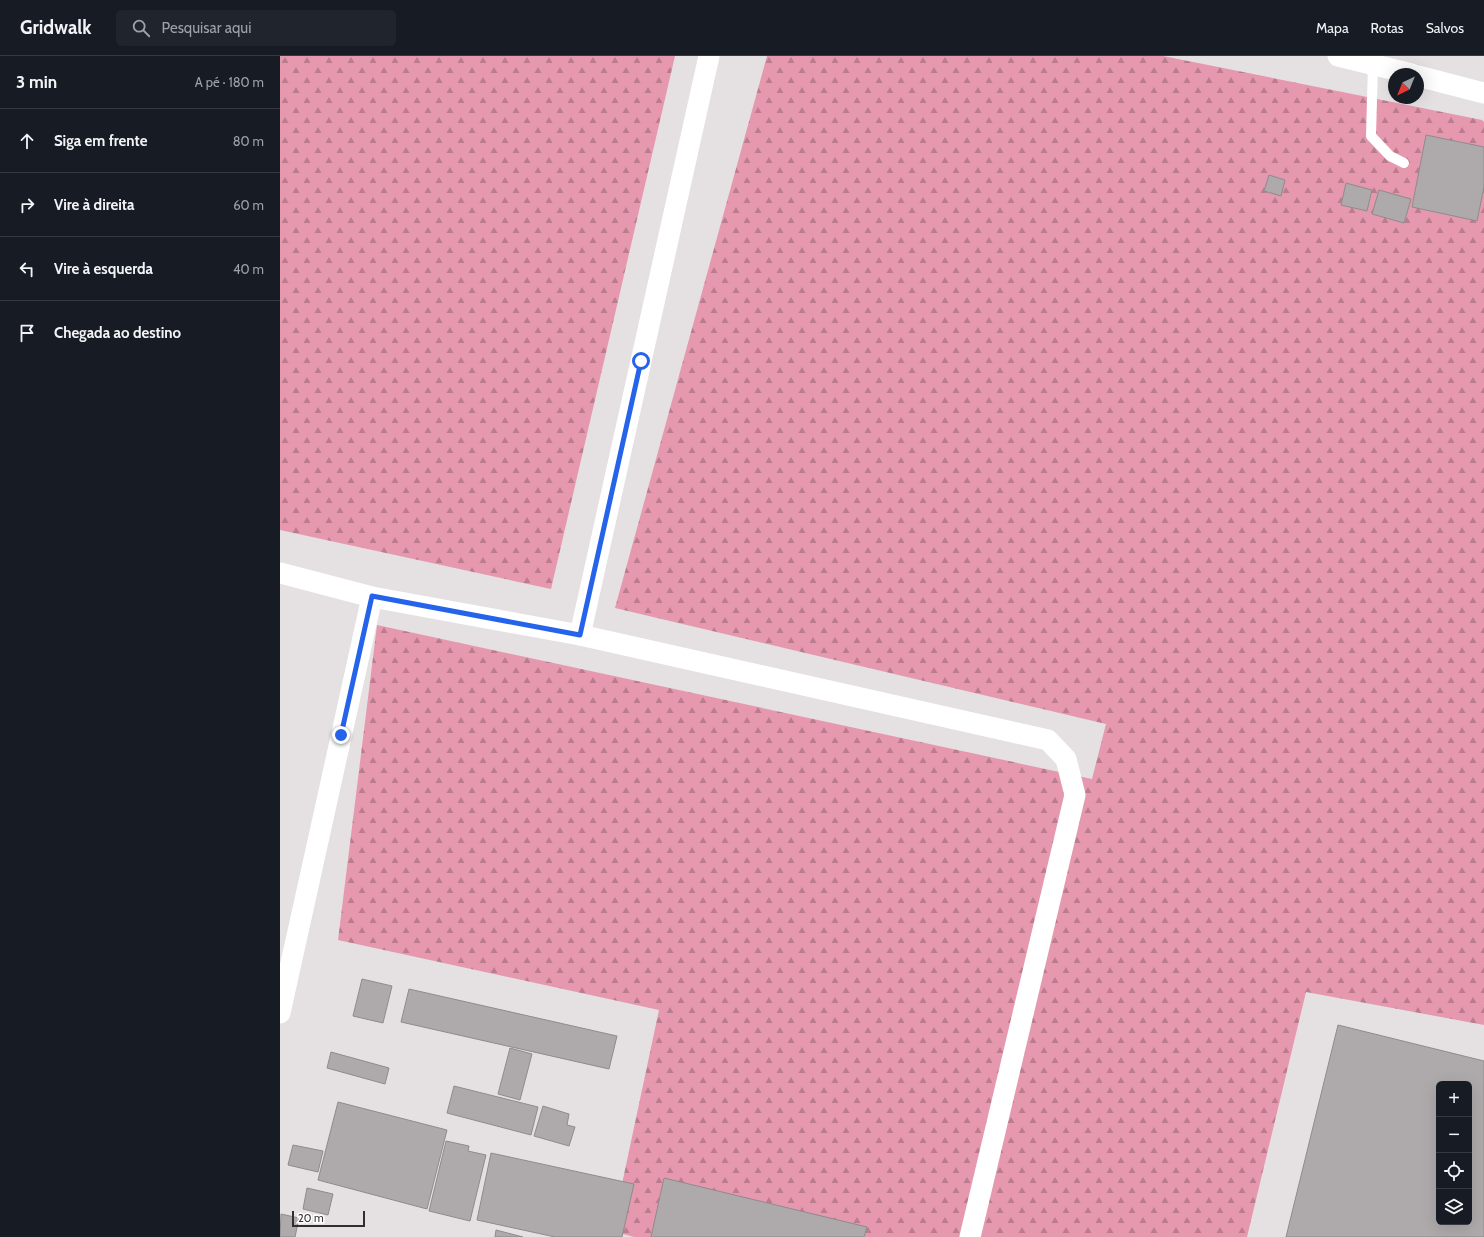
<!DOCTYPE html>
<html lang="pt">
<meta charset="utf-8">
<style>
:root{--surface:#171b24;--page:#20242c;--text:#f1f3f6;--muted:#9ea1a6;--line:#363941}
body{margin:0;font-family:Cabin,sans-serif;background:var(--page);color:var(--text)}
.controls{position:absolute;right:12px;bottom:12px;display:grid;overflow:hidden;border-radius:6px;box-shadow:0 4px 16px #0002}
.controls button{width:36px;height:36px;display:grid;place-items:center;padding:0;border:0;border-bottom:1px solid var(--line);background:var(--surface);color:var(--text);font:20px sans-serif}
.compass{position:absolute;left:1108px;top:12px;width:36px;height:36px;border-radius:50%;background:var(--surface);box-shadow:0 4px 16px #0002;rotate:223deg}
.scale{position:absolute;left:12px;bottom:10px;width:73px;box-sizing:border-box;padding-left:4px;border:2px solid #302e2e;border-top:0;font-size:11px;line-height:14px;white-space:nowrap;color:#302e2e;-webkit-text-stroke:3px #fff;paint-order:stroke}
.stop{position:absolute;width:12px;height:12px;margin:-9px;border:3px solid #2563eb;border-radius:50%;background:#fff}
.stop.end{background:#2563eb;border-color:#fff;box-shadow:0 1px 4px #0008}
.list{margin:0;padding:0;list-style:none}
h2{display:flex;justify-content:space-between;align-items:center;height:52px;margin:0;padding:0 16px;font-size:17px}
h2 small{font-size:13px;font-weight:400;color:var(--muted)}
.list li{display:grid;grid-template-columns:26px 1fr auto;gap:12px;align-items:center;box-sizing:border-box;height:64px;padding:0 16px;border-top:1px solid var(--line)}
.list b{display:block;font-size:15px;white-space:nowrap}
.list em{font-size:13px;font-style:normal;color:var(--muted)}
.icon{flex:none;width:22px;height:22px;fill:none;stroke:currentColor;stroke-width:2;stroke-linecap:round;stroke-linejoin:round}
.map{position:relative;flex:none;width:1204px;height:1181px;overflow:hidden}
header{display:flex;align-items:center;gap:24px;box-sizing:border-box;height:56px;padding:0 20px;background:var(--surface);border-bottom:1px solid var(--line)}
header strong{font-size:19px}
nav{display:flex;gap:22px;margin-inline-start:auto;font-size:14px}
.search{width:280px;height:36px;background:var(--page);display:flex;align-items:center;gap:10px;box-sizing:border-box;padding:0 14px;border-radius:6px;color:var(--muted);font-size:15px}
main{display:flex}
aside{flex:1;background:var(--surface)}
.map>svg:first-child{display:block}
.forest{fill:url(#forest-firs)}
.building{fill:#aeaaab;stroke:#8f8b8c;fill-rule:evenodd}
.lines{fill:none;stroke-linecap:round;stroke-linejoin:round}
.service{stroke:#fff;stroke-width:10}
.minor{stroke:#fff;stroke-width:21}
.route{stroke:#2563eb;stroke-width:5}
</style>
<header>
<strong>Gridwalk</strong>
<div class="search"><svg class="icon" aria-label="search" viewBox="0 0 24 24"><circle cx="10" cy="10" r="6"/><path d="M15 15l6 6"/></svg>Pesquisar aqui</div>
<nav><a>Mapa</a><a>Rotas</a><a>Salvos</a></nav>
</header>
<main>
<aside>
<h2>3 min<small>A pé · 180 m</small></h2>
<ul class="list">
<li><svg class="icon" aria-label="ahead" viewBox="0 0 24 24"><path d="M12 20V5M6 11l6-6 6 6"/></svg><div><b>Siga em frente</b></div><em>80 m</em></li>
<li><svg class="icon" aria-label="right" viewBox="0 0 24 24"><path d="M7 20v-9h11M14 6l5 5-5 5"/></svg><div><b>Vire à direita</b></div><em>60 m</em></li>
<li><svg class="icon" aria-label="left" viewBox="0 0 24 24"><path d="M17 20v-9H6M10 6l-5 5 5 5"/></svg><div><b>Vire à esquerda</b></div><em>40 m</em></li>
<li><svg class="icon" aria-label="arrive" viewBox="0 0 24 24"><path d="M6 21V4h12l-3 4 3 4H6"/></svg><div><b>Chegada ao destino</b></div></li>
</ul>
</aside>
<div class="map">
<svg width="1204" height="1181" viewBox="0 0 1204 1181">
<defs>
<pattern id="forest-firs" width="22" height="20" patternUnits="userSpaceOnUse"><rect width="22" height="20" fill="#e698ae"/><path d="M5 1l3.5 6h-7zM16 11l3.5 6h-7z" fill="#bb7c8e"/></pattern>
</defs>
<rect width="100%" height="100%" fill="#e5e0e1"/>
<g class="forest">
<polygon points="0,0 395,0 271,533 0,474"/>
<polygon points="487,0 883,0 1202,64 1204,66 1204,969 1026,936 967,1181 354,1181 332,1175 379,954 58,884 97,569 812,723 826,668 335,552"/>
</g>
<g class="building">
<polygon points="1146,79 1204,91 1204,131 1197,165 1132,151"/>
<polygon points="989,119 1005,124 1001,140 984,135"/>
<polygon points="1066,127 1092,134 1087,155 1061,149"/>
<polygon points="1099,134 1131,143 1124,167 1092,158"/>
<polygon points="82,923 112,930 103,967 73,960"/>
<polygon points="129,933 337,980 329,1013 121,966"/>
<path d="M1058,969L1204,1005V1181H1006ZM1159,1028H1189V1166H1159Z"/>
<polygon points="230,992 252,998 240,1044 218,1038"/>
<polygon points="51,996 109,1012 105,1028 47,1012"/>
<polygon points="174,1030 258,1051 251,1079 167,1057"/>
<polygon points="58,1046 167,1074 147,1153 38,1124"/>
<polygon points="263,1050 289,1058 287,1069 295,1071 289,1090 254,1080"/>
<polygon points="166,1085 189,1090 188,1095 206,1099 190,1165 149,1155"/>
<polygon points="13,1089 43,1095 38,1116 8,1109"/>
<polygon points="211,1097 354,1128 342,1181 275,1181 197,1164"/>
<polygon points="384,1122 587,1171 584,1181 371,1181"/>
<polygon points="27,1132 53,1138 48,1159 23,1153"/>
<polygon points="1,1158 19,1162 15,1181 0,1181"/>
<polygon points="216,1174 243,1181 215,1181"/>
</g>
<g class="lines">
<polyline class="service" points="1093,8 1091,80 1110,100 1124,107"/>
<g class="minor">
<polyline points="1058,0 1132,18"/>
<polyline points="1138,20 1204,37"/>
<polyline points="0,517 92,541 300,579 768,684 786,703 795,739 690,1181"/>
<polyline points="300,579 429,0"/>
<polyline points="0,957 92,541"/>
</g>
</g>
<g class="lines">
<polyline class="route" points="61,679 92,540 300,579 361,305"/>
</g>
</svg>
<div class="controls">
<button>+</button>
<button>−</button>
<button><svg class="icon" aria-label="locate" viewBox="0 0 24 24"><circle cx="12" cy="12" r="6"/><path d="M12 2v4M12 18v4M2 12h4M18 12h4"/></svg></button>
<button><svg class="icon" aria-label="layers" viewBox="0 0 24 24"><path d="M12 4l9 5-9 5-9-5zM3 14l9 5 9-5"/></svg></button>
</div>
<svg class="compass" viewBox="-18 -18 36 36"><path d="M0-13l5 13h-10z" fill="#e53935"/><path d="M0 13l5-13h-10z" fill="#9ea1a6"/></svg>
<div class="scale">20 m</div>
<div class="stop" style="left:361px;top:305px"></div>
<div class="stop end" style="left:61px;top:679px"></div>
</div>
</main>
